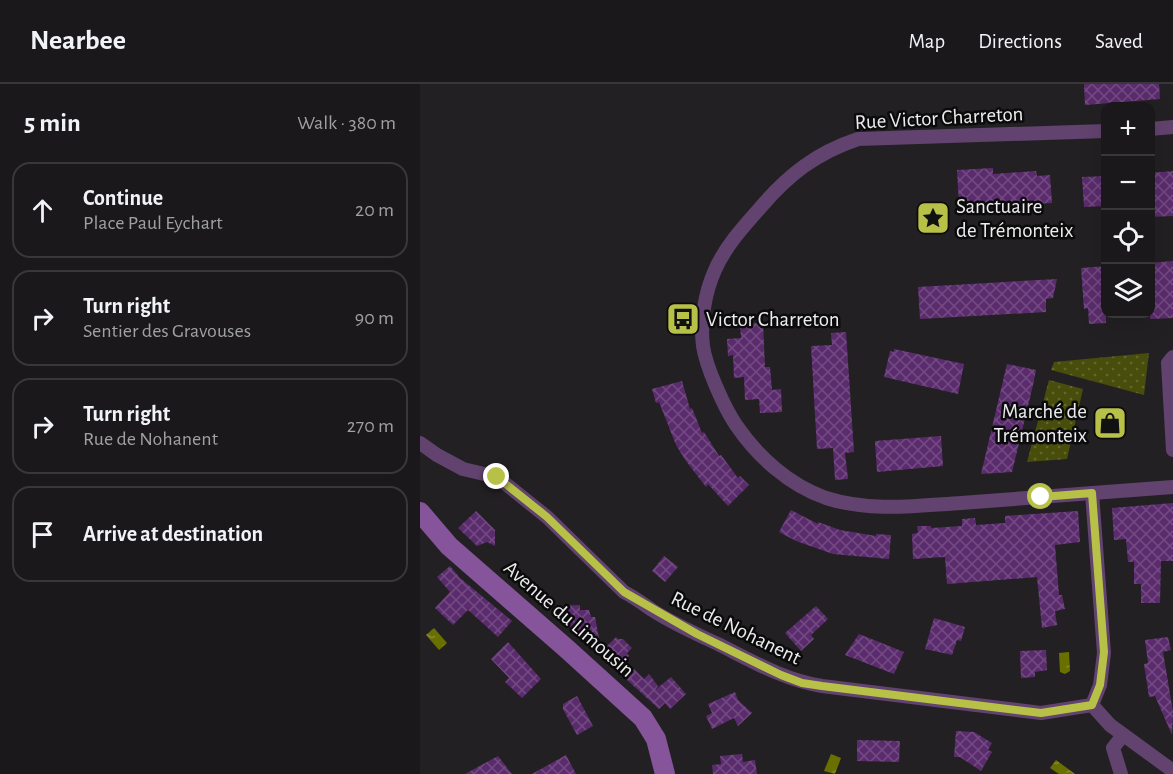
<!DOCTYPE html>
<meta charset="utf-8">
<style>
:root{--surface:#1a181a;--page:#272527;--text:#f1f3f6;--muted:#9fa0a2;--line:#383739}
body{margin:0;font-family:"Alegreya Sans",sans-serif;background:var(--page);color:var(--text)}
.controls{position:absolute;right:18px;top:18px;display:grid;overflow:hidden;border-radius:12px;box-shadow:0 6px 24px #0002}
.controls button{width:54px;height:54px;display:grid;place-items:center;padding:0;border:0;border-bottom:2px solid var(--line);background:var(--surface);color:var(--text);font:30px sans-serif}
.stop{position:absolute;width:18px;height:18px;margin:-14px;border:4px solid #b7c148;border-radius:50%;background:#fff}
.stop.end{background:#b7c148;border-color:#fff;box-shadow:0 2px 6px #0008}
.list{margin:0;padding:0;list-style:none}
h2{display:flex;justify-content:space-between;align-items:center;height:78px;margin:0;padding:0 24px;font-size:26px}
h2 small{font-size:20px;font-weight:400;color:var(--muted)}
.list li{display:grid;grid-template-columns:39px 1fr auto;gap:18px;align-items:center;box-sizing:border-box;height:96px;margin:0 12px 12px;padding:0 12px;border:2px solid var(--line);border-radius:18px}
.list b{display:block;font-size:22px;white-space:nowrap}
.list p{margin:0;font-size:20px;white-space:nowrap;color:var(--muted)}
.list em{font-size:20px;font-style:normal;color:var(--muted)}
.icon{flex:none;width:33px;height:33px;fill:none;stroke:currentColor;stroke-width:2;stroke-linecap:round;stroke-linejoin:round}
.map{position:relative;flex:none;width:753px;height:690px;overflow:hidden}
header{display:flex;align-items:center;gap:36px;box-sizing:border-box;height:84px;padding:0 30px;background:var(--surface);border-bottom:2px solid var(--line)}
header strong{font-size:28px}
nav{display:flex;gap:33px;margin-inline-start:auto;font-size:21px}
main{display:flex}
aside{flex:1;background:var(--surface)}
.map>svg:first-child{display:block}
.grass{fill:url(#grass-dots)}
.water{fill:url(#water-ripples)}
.building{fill:url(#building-cross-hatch)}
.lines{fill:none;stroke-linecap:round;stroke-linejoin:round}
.minor{stroke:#62436f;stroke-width:14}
.secondary{stroke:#86549a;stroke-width:20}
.route{stroke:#b7c148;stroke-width:8}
.labels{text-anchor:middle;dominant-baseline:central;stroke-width:5;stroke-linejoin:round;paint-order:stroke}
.street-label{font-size:21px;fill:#ecebed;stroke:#0b0b0c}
.poi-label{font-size:21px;fill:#ecebed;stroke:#0b0b0c;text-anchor:start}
</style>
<header>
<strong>Nearbee</strong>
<nav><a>Map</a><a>Directions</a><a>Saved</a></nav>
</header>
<main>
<aside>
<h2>5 min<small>Walk · 380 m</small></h2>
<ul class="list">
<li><svg class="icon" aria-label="ahead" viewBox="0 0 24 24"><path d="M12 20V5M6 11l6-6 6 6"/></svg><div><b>Continue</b><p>Place Paul Eychart</p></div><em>20 m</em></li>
<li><svg class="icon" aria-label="right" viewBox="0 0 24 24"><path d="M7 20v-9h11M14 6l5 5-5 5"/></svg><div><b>Turn right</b><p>Sentier des Gravouses</p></div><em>90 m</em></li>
<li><svg class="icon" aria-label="right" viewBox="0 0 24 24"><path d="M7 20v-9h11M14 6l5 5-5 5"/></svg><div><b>Turn right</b><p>Rue de Nohanent</p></div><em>270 m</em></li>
<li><svg class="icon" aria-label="arrive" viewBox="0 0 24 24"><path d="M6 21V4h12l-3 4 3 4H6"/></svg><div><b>Arrive at destination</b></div></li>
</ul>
</aside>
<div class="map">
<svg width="753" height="690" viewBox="0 0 753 690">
<defs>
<pattern id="grass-dots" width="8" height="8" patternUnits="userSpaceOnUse" patternTransform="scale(1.5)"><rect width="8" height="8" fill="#484d0b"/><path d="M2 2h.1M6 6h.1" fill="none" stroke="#63672f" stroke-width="1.8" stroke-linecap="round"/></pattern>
<pattern id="water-ripples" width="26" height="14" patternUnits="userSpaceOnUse" patternTransform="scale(1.5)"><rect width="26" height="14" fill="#697000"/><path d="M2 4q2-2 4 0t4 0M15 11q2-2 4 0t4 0" fill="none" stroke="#868b32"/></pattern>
<pattern id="building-cross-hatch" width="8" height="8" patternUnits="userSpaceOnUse" patternTransform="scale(1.5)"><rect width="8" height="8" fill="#5b2c6d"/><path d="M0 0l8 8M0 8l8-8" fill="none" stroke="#734b82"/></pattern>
</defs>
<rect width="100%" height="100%" fill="#232023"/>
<g class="grass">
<polygon points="729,269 724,311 631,286 634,278"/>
<polygon points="629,296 663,305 647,375 607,378"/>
</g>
<g class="water">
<polygon points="14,544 27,559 19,566 6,551"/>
<polygon points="649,568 650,587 645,590 640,588 639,569"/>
<polygon points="411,670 421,674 415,690 404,687"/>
<polygon points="636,676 655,690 639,690 630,684"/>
</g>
<g class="building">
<polygon points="664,0 739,0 740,15 665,21"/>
<polygon points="573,84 573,90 616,87 617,92 630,91 632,119 564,123 563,119 539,120 537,86"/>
<polygon points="753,87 753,132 730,133 730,89"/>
<polygon points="686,92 686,122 664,123 662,93"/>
<polygon points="753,177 753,234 730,235 730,179"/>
<polygon points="686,182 686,239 669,240 668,224 664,225 661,184"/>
<polygon points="637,195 633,214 626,215 626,228 500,235 498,203"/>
<polygon points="343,239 345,283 350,283 352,306 361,305 362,328 340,329 339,315 325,316 324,293 314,294 313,271 308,272 307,255 321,254 320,240"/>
<polygon points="426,248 434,368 425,369 428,395 415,396 413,364 397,365 391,262 412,261 411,249"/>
<polygon points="474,265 544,280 538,310 464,293 470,267 474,268"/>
<polygon points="587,280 616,286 613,301 592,388 561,390"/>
<polygon points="262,297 270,325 272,324 282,349 284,348 299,372 301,371 318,394 320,392 329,401 308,422 288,400 286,403 266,377 256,361 239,318 236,319 232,305"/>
<polygon points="521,352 523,382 457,388 455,357"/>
<polygon points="753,419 753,477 741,477 740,519 721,519 721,500 714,500 714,478 708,478 706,455 694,456 692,424"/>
<polygon points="371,426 398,440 398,438 420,446 456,452 456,450 471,451 469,475 413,470 376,457 359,448"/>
<polygon points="56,427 75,446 75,462 67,458 57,462 38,444"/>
<polygon points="658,427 660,458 635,461 639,511 642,511 645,525 635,527 637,541 622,544 617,493 527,500 525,473 493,475 492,450 498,449 497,442 511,442 511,444 542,442 542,435 555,434 556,441 585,439 585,432"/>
<polygon points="244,472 258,483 245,498 232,487"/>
<polygon points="30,482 40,494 92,537 78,553 48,526 33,541 15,524 30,508 17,493"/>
<polygon points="160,521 160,526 169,526 171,533 175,533 181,565 168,553 166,555 152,543 147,543 131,529 138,522"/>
<polygon points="396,522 408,535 391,551 394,555 381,567 365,549"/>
<polygon points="514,534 545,543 541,557 537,556 532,571 505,565"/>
<polygon points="439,550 484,568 474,590 425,571"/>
<polygon points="196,553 198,555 203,555 212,564 207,569 209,572 200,582 183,566"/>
<polygon points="748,553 751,566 743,568 753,628 752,651 735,612 729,613 724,580 728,579 725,556"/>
<polygon points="88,558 121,595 102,614 85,598 89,594 71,575"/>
<polygon points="626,566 627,586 615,588 615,593 601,594 600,567"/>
<polygon points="214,585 224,595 229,590 238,602 235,606 251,593 266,610 250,625 245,619 239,625 205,594"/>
<polygon points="315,608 318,616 332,629 318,642 314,634 292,645 286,632 292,629 288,620"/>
<polygon points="157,612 173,642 157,651 143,625 143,620"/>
<polygon points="536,647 554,648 572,659 568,666 572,668 561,687 540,673 534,673"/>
<polygon points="437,656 480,657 479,678 437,677"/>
<polygon points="322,670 323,678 335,676 337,690 293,690 292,681 301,680 300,672"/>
<polygon points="146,671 156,690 112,690"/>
<polygon points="78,672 92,690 45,690"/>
</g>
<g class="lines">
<g class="minor">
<polyline points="730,45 753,43"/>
<path d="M686,47L438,55C396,69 368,91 340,124C323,143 305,163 295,186C285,208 280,238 283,262C286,283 304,323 316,341C338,373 369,401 406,414C450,428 495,422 541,419C611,414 682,408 753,403"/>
<polyline points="753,273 748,279 753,366"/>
<path d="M0,359L17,371L43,385L77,393L127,433L204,508C214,513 222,519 232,526C252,539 276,550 298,560C332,577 364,596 402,602L621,629L672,621"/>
<polyline points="672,409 684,569 680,601 672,621"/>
<polyline points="672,621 690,641 753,687"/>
<polyline points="701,690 693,664 703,651"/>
</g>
<polyline class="secondary" points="0,428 29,462 147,565 223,634 236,655 245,690"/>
</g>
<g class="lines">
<polyline class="route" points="77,393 127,433 204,508 277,550 361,591 382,599 402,602 621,629 672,621 680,601 684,568 672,409 621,413"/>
</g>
<defs>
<g id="sight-square" transform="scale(1.725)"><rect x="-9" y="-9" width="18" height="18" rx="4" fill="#b7c148" stroke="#0b0b0c"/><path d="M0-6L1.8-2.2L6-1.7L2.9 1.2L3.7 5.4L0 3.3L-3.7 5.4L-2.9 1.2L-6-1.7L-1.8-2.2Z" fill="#111"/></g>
<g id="bus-square" transform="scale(1.725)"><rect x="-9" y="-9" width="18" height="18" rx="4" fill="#b7c148" stroke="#0b0b0c"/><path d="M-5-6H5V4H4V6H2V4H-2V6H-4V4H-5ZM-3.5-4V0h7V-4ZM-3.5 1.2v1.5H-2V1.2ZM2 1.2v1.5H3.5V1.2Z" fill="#111"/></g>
<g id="shop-square" transform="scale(1.725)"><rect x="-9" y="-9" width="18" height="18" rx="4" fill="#b7c148" stroke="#0b0b0c"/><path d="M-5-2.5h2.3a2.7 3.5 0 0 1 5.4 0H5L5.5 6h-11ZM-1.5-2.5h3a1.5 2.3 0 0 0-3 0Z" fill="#111"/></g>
</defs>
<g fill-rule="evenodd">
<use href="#sight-square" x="513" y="134"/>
<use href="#bus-square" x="263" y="235"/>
<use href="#shop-square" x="690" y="339"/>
</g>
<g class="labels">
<g class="street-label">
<text transform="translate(519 34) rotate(-3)">Rue Victor Charreton</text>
<text transform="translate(149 535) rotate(41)">Avenue du Limousin</text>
<text transform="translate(316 544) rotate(26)">Rue de Nohanent</text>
</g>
<g class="poi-label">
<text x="536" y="122">Sanctuaire<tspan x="536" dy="24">de Trémonteix</tspan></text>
<text x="286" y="235">Victor Charreton</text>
<text x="667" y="327" text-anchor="end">Marché de<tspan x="667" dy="24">Trémonteix</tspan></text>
</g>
</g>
</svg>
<div class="controls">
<button>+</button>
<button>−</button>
<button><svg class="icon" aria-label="locate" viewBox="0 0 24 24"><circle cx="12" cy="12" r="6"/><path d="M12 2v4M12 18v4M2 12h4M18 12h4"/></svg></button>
<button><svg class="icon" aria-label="layers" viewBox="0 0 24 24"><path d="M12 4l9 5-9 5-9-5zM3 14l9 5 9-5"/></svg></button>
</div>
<div class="stop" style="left:621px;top:413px"></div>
<div class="stop end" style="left:77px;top:393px"></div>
</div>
</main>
